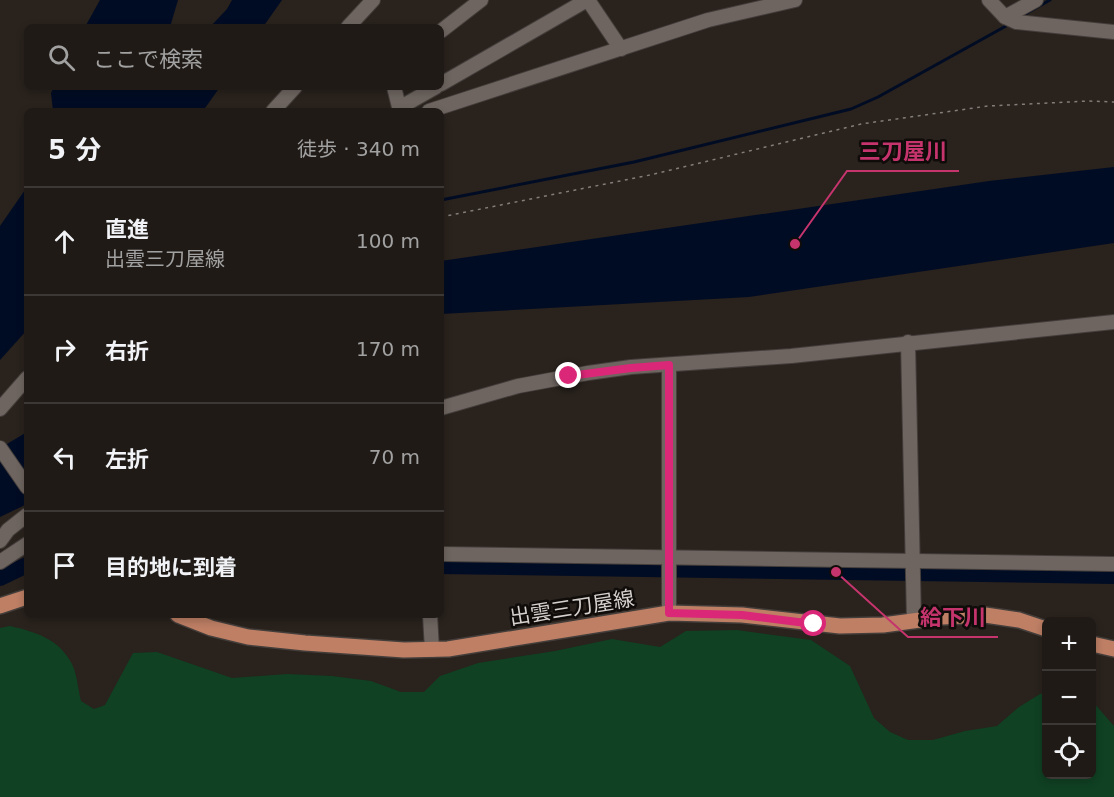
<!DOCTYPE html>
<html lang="ja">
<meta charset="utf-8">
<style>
:root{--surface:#1f1a16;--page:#2c2723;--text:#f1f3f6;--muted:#a1a1a1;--line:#3c3835}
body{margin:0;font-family:"DejaVu Sans","Noto Sans JP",sans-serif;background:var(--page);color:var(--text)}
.controls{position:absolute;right:18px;bottom:18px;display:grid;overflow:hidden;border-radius:9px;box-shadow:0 3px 9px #0003}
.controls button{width:54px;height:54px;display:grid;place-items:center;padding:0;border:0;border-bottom:2px solid var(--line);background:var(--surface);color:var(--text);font:30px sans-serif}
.stop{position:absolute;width:18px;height:18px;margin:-14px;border:4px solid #db2777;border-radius:50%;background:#fff}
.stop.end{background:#db2777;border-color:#fff;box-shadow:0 2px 6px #0008}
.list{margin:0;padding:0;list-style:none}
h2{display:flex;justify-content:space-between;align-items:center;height:78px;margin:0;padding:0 24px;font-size:26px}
h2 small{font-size:20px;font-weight:400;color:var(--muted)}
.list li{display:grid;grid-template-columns:39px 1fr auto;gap:18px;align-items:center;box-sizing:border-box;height:108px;padding:0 24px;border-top:2px solid var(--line)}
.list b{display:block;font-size:22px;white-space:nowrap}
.list p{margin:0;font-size:20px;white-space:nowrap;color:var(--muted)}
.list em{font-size:20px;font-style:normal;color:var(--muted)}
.icon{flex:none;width:33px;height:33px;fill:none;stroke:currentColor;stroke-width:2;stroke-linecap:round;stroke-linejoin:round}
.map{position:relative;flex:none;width:1114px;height:797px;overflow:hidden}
.search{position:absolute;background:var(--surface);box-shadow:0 3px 9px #0003;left:24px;top:24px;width:420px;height:66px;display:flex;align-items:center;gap:15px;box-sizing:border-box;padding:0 21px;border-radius:9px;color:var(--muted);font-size:22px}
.panel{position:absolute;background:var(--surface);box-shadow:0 3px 9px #0003;left:24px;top:108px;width:420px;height:510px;border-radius:9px}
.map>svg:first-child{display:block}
.green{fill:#104123}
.water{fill:#000c24}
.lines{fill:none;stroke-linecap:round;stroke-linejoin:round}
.stream{stroke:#000c24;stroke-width:3}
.river{stroke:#000c24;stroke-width:16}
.minor-casing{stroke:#443e3b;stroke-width:16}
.major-casing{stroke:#443e3b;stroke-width:18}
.path{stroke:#837d79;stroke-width:1.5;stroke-dasharray:3 4.5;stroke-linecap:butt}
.minor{stroke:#6e6560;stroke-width:14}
.major{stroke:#be7f65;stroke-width:15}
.route{stroke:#db2777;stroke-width:8}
.labels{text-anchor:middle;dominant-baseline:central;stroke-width:5;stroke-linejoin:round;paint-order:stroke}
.street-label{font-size:21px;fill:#d6d1ce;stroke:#0f0c0a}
.leader{fill:none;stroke:#c5346c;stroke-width:2}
.callout-dot{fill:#c5346c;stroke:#0f0c0a;stroke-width:2}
.callout-label{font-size:22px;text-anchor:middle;font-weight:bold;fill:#c5346c;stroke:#0f0c0a;stroke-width:5;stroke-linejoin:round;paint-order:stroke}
</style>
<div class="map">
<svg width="1114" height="797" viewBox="0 0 1114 797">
<rect width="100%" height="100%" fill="#29221d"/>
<path class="green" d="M10,626C36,632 59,639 72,664C77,674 78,689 81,701L94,709L105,705L133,653L157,652L232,678L287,674L332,676L371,681L401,692H424L440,676L478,663L555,651L612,639L660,647L686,631L737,630L811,640L850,666L874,718L890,732L908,740H933L965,731L997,726L1019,707L1040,694L1046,693V774H1092V701L1093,702L1114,726V797H0V628Z"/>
<g class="water">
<polygon points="100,0 178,0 170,27 85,27"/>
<polygon points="232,0 282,0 263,27 210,27 227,9"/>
<polygon points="54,87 220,87 203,111 53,111 51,93"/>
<polygon points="1114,167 1114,243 749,297 441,314 441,261 989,181"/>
<polygon points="27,187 27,330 0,360 0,226"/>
<polygon points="27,432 27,504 0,517 0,442 7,444"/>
</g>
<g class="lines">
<g class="stream">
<polyline points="1020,17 1050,0"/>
<polyline points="441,200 634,162 851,109 878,97 1006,26"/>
</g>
<g class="river">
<polyline points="441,566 1114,576"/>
<polyline points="0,578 27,565"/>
</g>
<g class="minor-casing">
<g id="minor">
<polyline points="588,0 621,49"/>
<polyline points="989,0 1005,17 1016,22 1114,32"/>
<polyline points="1005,17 1036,0"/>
<polyline points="348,27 373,0"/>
<polyline points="441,31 481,0"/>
<polyline points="441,84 587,0"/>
<polyline points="394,87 400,111"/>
<polyline points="399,108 436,87"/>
<polyline points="273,111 295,87"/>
<polyline points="429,111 708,20 795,0"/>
<polyline points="908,342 914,621"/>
<polyline points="669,365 669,613"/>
<polyline points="441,408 518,386 588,373 631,367 791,356 1114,322"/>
<polyline points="0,409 27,378"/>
<polyline points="0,448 27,487"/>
<polyline points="0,541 8,530 27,515"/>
<polyline points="441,554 1114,564"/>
<polyline points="0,562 27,544"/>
<polyline points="430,615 432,650"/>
</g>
</g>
<g class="major-casing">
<g id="major">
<polyline points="0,606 27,597"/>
<polyline points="178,615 211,628 248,637 305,643 404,650 448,649 669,613 742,615 840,626 883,625 942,617 985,615 1019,620 1046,629"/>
<polyline points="1092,644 1114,649"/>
</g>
</g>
<polyline class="path" points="441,217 650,175 861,124 988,106 1089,101 1114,102"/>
<use href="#minor" class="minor"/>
<use href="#major" class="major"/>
</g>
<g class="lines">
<polyline class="route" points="569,376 631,368 669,365 669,613 742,615 814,624"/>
</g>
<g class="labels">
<g class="street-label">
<text transform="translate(572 608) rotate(-9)">出雲三刀屋線</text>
</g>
</g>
<path class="leader" d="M795 244L847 171H959M836 572L908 637H998"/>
<g class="callout-dot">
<circle cx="795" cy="244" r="6"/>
<circle cx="836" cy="572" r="6"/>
</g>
<g class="callout-label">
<text x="903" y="159">三刀屋川</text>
<text x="953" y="625">給下川</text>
</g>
</svg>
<div class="controls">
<button>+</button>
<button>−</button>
<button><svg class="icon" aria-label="locate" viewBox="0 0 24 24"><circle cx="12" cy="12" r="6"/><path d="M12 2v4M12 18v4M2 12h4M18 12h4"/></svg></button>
</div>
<div class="stop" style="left:814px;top:624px"></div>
<div class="stop end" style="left:569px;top:376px"></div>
<div class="search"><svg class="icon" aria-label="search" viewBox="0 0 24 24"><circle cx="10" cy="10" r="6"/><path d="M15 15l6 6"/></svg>ここで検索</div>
<section class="panel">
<h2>5 分<small>徒歩 · 340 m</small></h2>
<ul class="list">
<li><svg class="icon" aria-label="ahead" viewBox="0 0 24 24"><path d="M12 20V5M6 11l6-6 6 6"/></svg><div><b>直進</b><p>出雲三刀屋線</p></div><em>100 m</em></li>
<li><svg class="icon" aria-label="right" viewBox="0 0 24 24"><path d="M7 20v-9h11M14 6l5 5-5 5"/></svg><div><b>右折</b></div><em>170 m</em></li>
<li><svg class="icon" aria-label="left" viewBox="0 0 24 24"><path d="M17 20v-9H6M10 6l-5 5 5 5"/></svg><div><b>左折</b></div><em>70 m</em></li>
<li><svg class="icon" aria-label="arrive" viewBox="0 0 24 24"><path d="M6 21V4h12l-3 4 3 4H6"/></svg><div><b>目的地に到着</b></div></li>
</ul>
</section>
</div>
